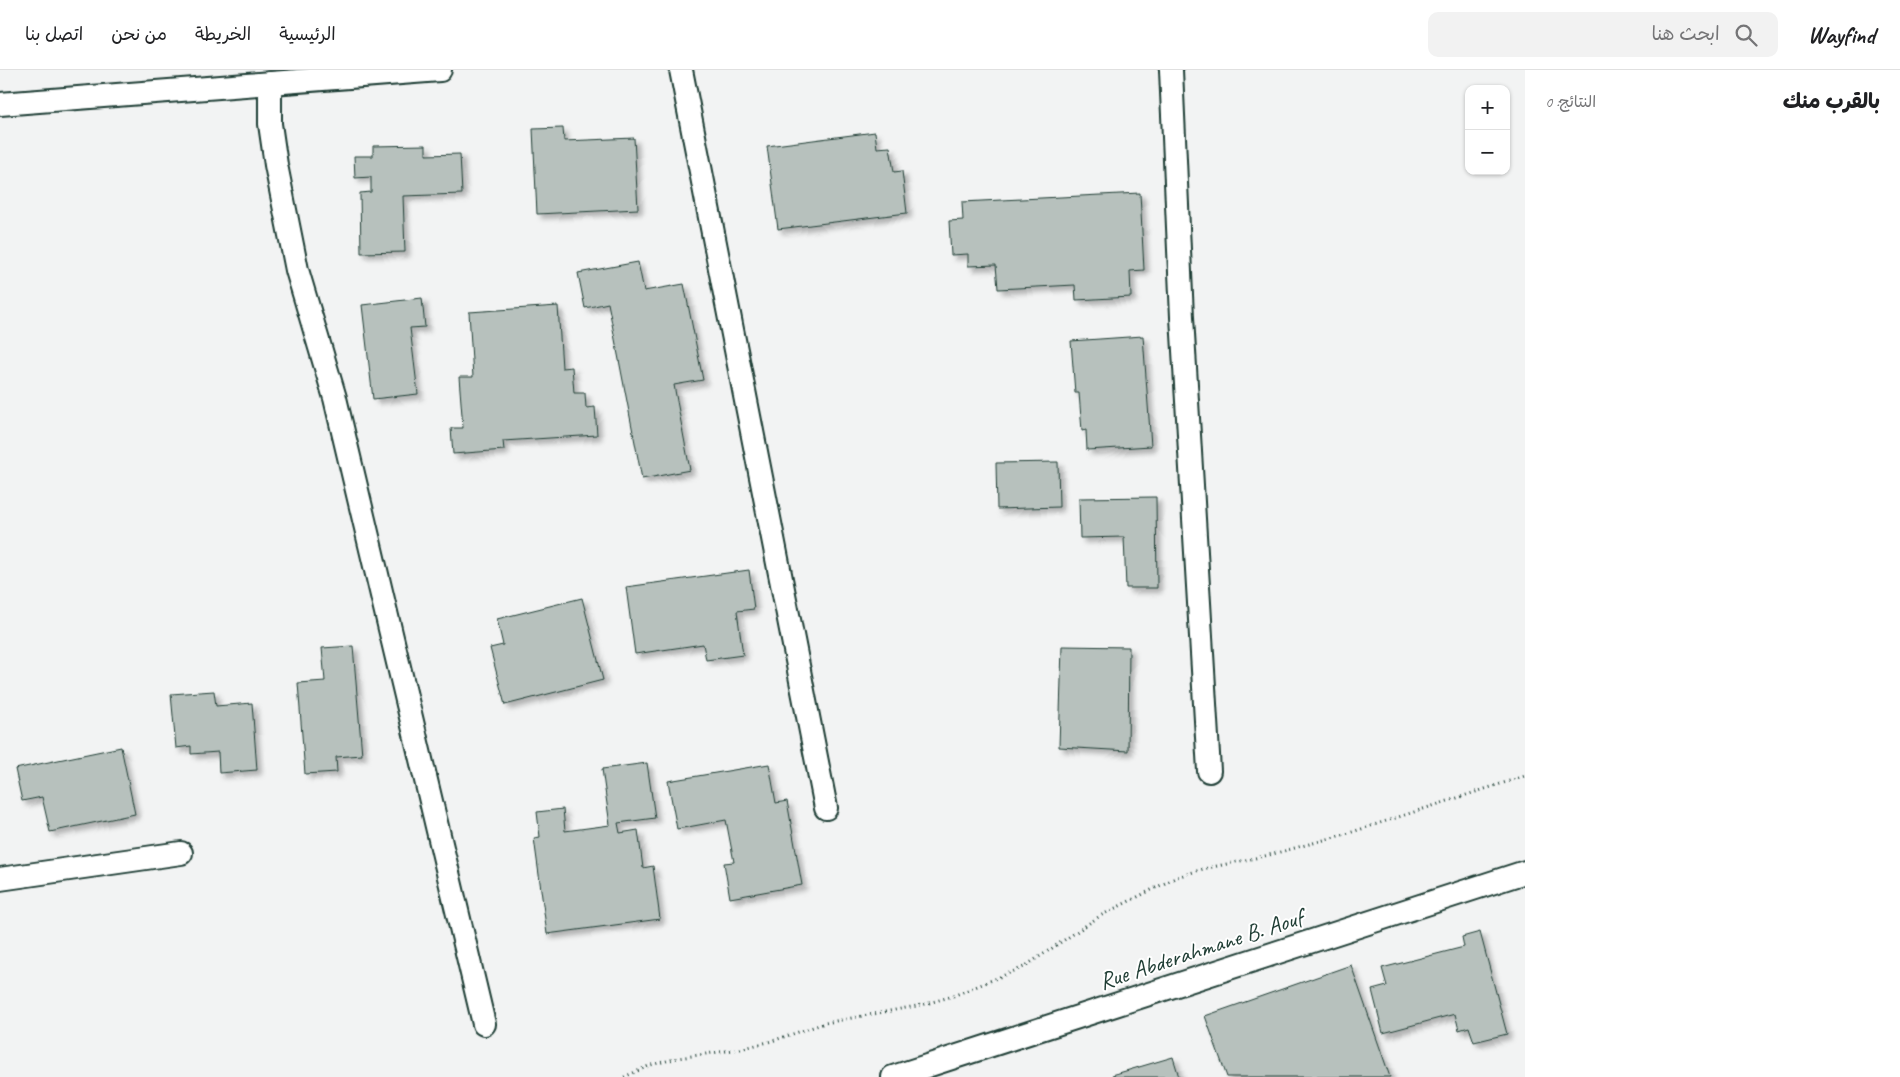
<!DOCTYPE html>
<html lang="ar">
<meta charset="utf-8">
<style>
:root{--surface:#fff;--page:#f2f2f2;--text:#202124;--muted:#757577;--line:#e0e0e0}
body{margin:0;font-family:Caveat,"Playpen Sans Arabic",sans-serif;background:var(--page);color:var(--text);direction:rtl}
.controls{position:absolute;right:15px;top:15px;display:grid;overflow:hidden;border-radius:10px;box-shadow:0 1px 4px #0004}
.controls button{width:45px;height:45px;display:grid;place-items:center;padding:0;border:0;border-bottom:1px solid var(--line);background:var(--surface);color:var(--text);font:25px sans-serif}
.list{margin:0;padding:0;list-style:none}
h2{display:flex;justify-content:space-between;align-items:center;height:65px;margin:0;padding:0 20px;font-size:21px}
h2 small{font-size:16px;font-weight:400;color:var(--muted)}
.icon{flex:none;width:28px;height:28px;fill:none;stroke:currentColor;stroke-width:2;stroke-linecap:round;stroke-linejoin:round}
.map{position:relative;flex:none;width:1525px;height:1007px;overflow:hidden;direction:ltr}
header{display:flex;align-items:center;gap:30px;box-sizing:border-box;height:70px;padding:0 25px;background:var(--surface);border-bottom:1px solid var(--line)}
header strong{font-size:24px}
nav{display:flex;gap:28px;margin-inline-start:auto;font-size:18px}
.search{width:350px;height:45px;background:var(--page);display:flex;align-items:center;gap:12px;box-sizing:border-box;padding:0 18px;border-radius:10px;color:var(--muted);font-size:19px}
main{display:flex}
aside{flex:1;background:var(--surface)}
.map>svg:first-child{display:block}
.building{fill:#b7c1bd;stroke:#1f3d34;filter:url(#shadow)}
.lines{fill:none;stroke-linecap:round;stroke-linejoin:round}
.minor-casing{stroke:#1f3d34;stroke-width:26}
.path{stroke:#1f3d34;stroke-width:3;stroke-dasharray:1 4;stroke-linecap:butt}
.minor{stroke:#fff;stroke-width:22}
.labels{text-anchor:middle;dominant-baseline:central;stroke-width:4;stroke-linejoin:round;paint-order:stroke}
.street-label{font-size:24px;fill:#1f3d34;stroke:#fff}
</style>
<header>
<strong>Wayfind</strong>
<div class="search"><svg class="icon" aria-label="search" viewBox="0 0 24 24"><circle cx="10" cy="10" r="6"/><path d="M15 15l6 6"/></svg>ابحث هنا</div>
<nav><a>الرئيسية</a><a>الخريطة</a><a>من نحن</a><a>اتصل بنا</a></nav>
</header>
<main>
<aside>
<h2>بالقرب منك<small>النتائج: 0</small></h2>
<ul class="list">
</ul>
</aside>
<div class="map">
<svg width="1525" height="1007" viewBox="0 0 1525 1007">
<defs>
<filter id="shadow"><feDropShadow dx="4.5" dy="4.5" stdDeviation="2.5" flood-color="#0004"/></filter>
</defs>
<rect width="100%" height="100%" fill="#f2f3f3"/>
<filter id="ink" filterUnits="userSpaceOnUse"><feTurbulence type="fractalNoise" baseFrequency=".02" numOctaves="2"/><feDisplacementMap in="SourceGraphic" scale="10" xChannelSelector="R" yChannelSelector="G"/><feConvolveMatrix kernelMatrix="1 2 1 2 8 2 1 2 1" color-interpolation-filters="sRGB"/></filter>
<g filter="url(#ink)">
<g class="building">
<polygon points="563,58 564,71 634,68 638,139 537,144 533,59"/>
<polygon points="875,62 877,78 890,77 894,102 902,101 907,143 778,159 767,76"/>
<polygon points="426,75 426,85 460,84 462,124 403,126 405,182 361,183 360,123 371,122 371,107 355,108 354,86 373,86 373,76"/>
<polygon points="1140,123 1144,200 1130,201 1131,227 1076,230 1075,215 998,219 996,195 968,196 968,184 951,185 949,151 963,150 962,132"/>
<polygon points="638,192 644,221 684,214 703,310 674,315 690,400 642,409 608,233 585,238 578,203"/>
<polygon points="422,228 425,257 410,258 418,324 373,329 362,235"/>
<polygon points="558,236 562,298 572,297 574,323 585,323 586,338 595,337 597,365 503,371 504,380 453,384 451,358 463,358 459,307 473,307 469,242"/>
<polygon points="1143,266 1151,376 1087,380 1086,360 1082,361 1079,323 1075,323 1071,271"/>
<polygon points="1058,392 1059,437 997,439 996,393"/>
<polygon points="1156,427 1157,518 1126,518 1124,467 1080,468 1079,428"/>
<polygon points="749,500 754,539 737,541 743,585 706,590 703,574 635,584 626,517"/>
<polygon points="582,528 603,610 505,635 490,578 503,575 497,549"/>
<polygon points="353,576 362,685 336,687 337,702 305,704 298,613 325,611 322,578"/>
<polygon points="1062,576 1129,577 1128,681 1059,677"/>
<polygon points="214,621 216,636 252,633 257,700 219,703 218,682 191,684 191,676 176,678 171,624"/>
<polygon points="121,677 135,744 50,762 42,727 22,731 15,699"/>
<polygon points="647,693 655,748 618,753 620,763 638,760 643,798 653,796 660,849 547,864 534,768 540,767 537,742 563,739 565,761 610,755 602,699"/>
<polygon points="769,694 776,733 787,731 802,815 730,828 724,793 734,792 726,750 677,759 668,711"/>
<polygon points="1480,862 1507,964 1474,972 1469,957 1459,960 1455,944 1383,963 1372,920 1387,916 1382,898 1464,877 1462,867"/>
<polygon points="1351,895 1390,1007 1227,1007 1205,946"/>
<polygon points="1173,987 1179,1007 1113,1007 1112,1005"/>
</g>
<g class="lines">
<g class="minor-casing">
<g id="minor">
<polyline points="681,0 826,738"/>
<polyline points="1171,0 1182,247 1209,701"/>
<polyline points="270,13 270,54 276,95 297,200 335,328 484,954"/>
<polyline points="0,34 440,0"/>
<polyline points="0,809 181,783"/>
<polyline points="893,1007 1525,802"/>
</g>
</g>
<polyline class="path" points="624,1007 651,995 678,988 740,979 772,971 825,953 922,935 953,926 1024,897 1100,846 1177,807 1203,799 1269,785 1346,764 1525,706"/>
<use href="#minor" class="minor"/>
</g>
</g>
<g class="labels">
<g class="street-label">
<text transform="translate(1201 879) rotate(-18)">Rue Abderahmane B. Aouf</text>
</g>
</g>
</svg>
<div class="controls">
<button>+</button>
<button>−</button>
</div>
</div>
</main>
